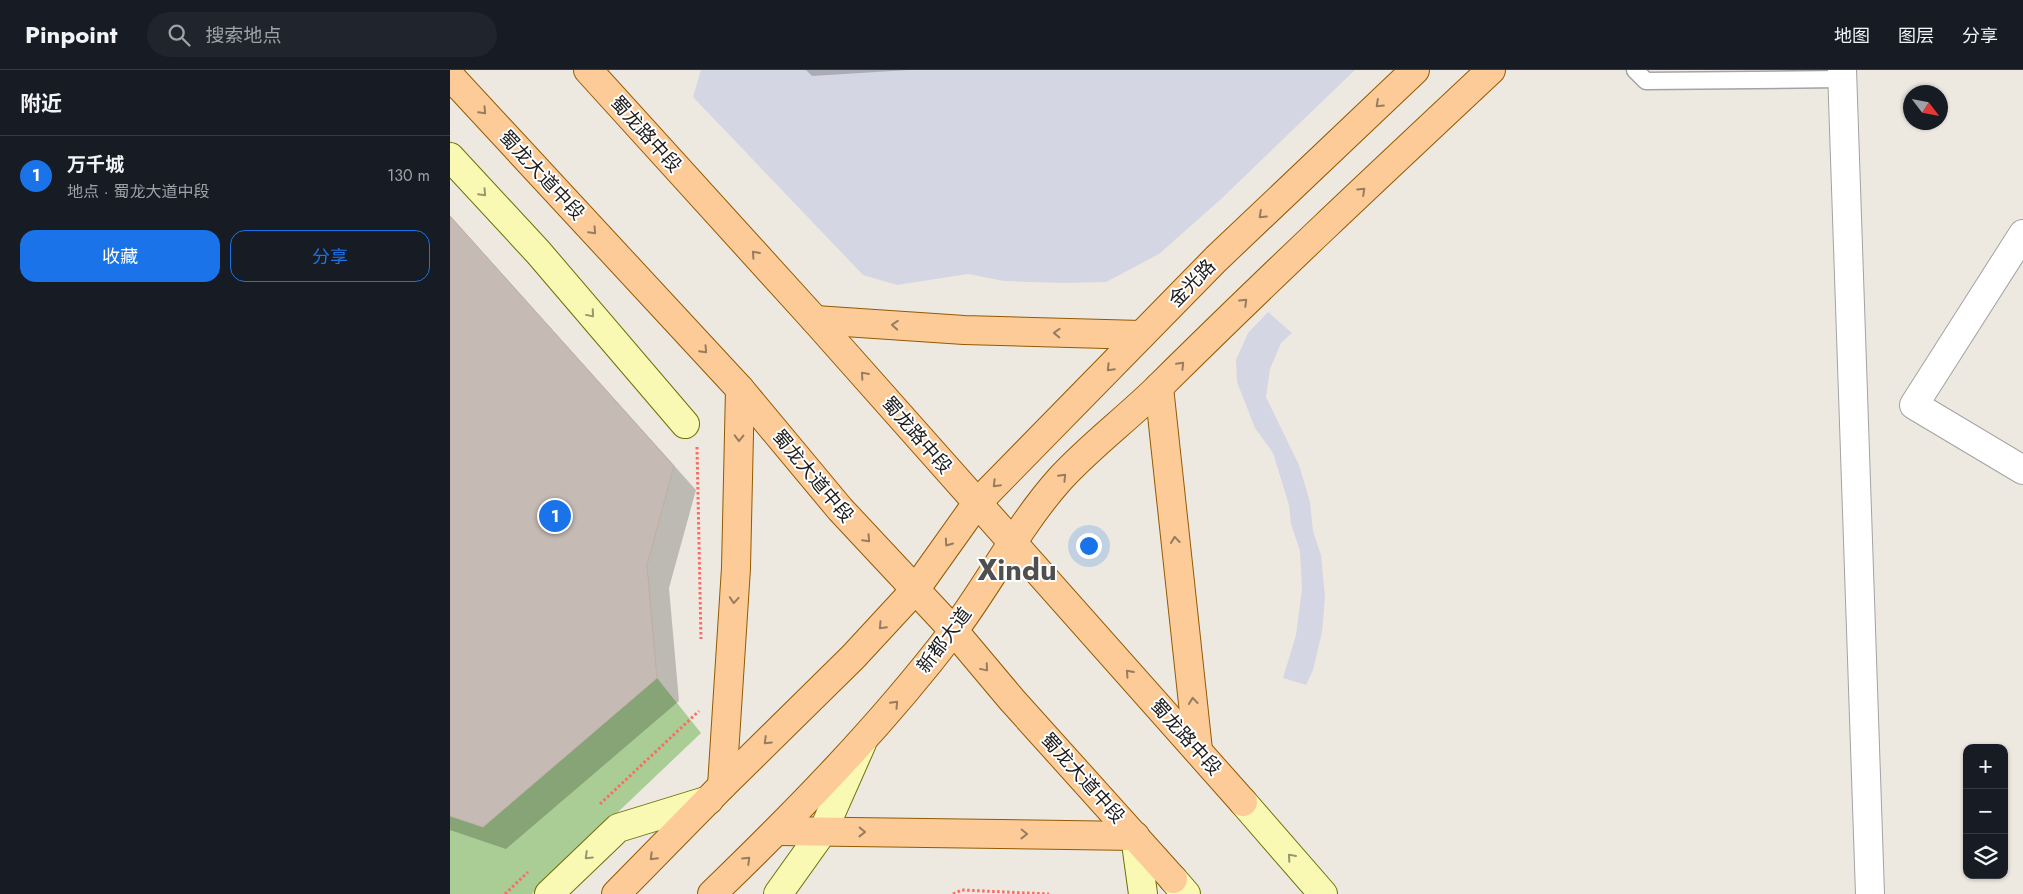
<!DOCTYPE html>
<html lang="zh">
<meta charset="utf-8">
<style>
:root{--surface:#171b24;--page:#20242c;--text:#f1f3f6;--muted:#9ea1a6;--line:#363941;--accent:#1a73e8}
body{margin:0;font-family:Jost,"Noto Sans SC",sans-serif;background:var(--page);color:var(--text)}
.controls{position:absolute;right:15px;bottom:15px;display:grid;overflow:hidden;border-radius:10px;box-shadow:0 1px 4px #0004}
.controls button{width:45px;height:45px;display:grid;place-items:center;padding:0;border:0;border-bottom:1px solid var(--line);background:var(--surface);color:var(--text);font:25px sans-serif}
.compass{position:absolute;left:1453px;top:15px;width:45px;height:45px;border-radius:50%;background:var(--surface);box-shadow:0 1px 4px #0004;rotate:122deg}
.you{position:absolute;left:638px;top:475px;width:18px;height:18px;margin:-12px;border:4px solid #fff;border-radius:50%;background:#1a73e8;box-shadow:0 0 0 8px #1a73e833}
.badge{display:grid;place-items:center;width:32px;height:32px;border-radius:50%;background:var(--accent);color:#fff;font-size:16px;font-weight:700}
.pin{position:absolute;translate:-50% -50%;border:2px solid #fff;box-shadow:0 1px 5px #0006}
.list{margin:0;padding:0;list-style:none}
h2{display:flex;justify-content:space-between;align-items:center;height:65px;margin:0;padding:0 20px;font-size:21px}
h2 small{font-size:16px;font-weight:400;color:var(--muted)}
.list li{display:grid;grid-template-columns:32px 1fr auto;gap:15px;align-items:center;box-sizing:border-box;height:80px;padding:0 20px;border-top:1px solid var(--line)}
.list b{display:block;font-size:19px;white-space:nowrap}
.list p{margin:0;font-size:16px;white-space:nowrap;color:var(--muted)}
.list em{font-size:16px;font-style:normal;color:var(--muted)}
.actions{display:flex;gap:10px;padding:15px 20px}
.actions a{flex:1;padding:11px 0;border:1px solid var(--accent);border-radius:15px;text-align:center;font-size:18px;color:var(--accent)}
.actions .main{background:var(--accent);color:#fff}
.icon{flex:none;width:28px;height:28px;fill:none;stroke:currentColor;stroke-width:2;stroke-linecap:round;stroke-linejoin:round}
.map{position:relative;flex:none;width:1573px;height:824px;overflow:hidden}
header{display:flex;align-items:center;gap:30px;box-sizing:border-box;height:70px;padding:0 25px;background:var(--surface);border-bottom:1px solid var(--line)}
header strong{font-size:24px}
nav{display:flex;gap:28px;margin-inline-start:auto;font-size:18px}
.search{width:350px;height:45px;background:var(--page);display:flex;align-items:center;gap:12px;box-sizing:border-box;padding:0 18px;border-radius:28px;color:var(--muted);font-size:19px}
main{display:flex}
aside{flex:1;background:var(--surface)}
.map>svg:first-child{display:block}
.forest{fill:#a9cd95}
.plaza{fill:#d5d6e3}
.shadow{fill:#0003}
.building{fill:#c5bab4;stroke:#bfaea3}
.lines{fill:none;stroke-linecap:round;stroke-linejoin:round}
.lane-casing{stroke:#a3a3a3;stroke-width:19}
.street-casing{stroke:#a3a3a3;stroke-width:30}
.secondary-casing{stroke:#6c7104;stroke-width:30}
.primary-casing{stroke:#935a00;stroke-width:30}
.path{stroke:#fa6c65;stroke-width:3;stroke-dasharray:2.5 2.5;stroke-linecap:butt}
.lane{stroke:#fff;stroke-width:16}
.street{stroke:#fff;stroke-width:28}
.secondary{stroke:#f9f9b3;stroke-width:28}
.primary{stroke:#fccb97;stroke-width:28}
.oneway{stroke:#977c60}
.oneway2{stroke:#96966f}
.labels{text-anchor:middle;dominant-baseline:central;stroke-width:4;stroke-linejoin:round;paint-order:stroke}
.street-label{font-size:19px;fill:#1c1c1c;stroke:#fff}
.town-label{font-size:29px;font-weight:bold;fill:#4f4f4f;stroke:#fff}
</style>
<header>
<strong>Pinpoint</strong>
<div class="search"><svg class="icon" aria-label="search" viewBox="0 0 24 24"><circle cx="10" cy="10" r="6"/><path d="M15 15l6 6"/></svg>搜索地点</div>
<nav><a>地图</a><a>图层</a><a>分享</a></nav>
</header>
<main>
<aside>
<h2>附近<small></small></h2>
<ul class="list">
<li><span class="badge">1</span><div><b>万千城</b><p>地点 · 蜀龙大道中段</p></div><em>130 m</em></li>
</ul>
<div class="actions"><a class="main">收藏</a><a>分享</a></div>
</aside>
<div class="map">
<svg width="1573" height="824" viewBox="0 0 1573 824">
<rect width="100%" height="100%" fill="#ede9e1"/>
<polygon class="forest" points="207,608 251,663 82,824 0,824 0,746 33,757"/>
<g class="plaza">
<polygon points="251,0 905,0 770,130 709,184 656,212 613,213 554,211 518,204 447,215 413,205 243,27"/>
<polygon points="818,242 842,263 831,273 820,299 816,327 849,395 860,432 863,461 871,485 875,527 872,562 863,600 856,615 833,608 846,565 852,519 850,481 841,454 839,435 823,383 805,358 787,312 786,290 798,263"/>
</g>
<g class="shadow">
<polygon points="356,0 458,0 362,6"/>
<polygon points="0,146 246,420 219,518 229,631 56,779 0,760"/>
</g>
<polygon class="building" points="0,146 224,396 197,495 207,608 33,757 0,746"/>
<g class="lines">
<g class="lane-casing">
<polyline id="lane" points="1185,0 1196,11 1391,9"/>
</g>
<g class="street-casing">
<g id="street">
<polyline points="1392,0 1420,824"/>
<polyline points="1573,164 1464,335 1573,400"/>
</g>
</g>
<g class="secondary-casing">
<g id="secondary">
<polyline points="0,87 88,182 235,354"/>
<polyline points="793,732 873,824"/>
<polyline points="685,766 693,824"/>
<polyline points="723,809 736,824"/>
<polyline points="99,824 168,758 259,730"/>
<polyline points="328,824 373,761 412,673"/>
</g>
</g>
<g class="primary-casing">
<g id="primary">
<polyline points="138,0 365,250 793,732"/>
<polyline points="0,6 290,319 390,439 504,561 562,630 723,809"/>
<polyline points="365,250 514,260 691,265"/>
<polyline points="709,317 748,680"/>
<polyline points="272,716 286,498 290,319"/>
<polyline points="328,761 685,766"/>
<polyline points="166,824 272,716 403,587 465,520 527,433 766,189 965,0"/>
<path d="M262,824C347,742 430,657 502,563C540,513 568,456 610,409C640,376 679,347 710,316C819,208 930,104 1041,0"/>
</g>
</g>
<g class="path">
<polyline points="247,377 251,569"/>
<polyline points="150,734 249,641"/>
<polyline points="55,824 78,802"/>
<polyline points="503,824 512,820 599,824"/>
</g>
<use href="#lane" class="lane"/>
<use href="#street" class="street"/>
<use href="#secondary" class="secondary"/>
<use href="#primary" class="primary"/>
</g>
<defs><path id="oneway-chevron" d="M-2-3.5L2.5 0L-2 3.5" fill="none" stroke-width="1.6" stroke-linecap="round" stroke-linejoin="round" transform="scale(1.25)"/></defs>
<g class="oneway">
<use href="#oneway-chevron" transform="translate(929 34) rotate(137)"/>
<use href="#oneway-chevron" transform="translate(33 41) rotate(47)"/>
<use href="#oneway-chevron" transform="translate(912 121) rotate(-43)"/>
<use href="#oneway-chevron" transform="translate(812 145) rotate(137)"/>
<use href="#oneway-chevron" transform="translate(143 161) rotate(47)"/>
<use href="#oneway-chevron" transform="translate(305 184) rotate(-132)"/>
<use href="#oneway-chevron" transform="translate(794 232) rotate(-44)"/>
<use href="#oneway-chevron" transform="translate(445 255) rotate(-176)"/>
<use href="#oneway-chevron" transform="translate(607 263) rotate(-178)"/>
<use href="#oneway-chevron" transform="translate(254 280) rotate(47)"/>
<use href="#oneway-chevron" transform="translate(731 295) rotate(-46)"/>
<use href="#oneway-chevron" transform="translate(660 298) rotate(134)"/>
<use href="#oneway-chevron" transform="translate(414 305) rotate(-131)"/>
<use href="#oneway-chevron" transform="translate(289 368) rotate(91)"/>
<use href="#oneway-chevron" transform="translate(613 407) rotate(-46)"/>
<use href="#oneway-chevron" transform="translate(546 414) rotate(135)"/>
<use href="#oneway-chevron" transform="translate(417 469) rotate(47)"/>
<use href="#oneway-chevron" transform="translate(725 470) rotate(-96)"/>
<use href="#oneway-chevron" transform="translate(498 473) rotate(125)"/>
<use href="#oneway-chevron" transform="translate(284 530) rotate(94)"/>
<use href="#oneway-chevron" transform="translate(432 556) rotate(133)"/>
<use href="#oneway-chevron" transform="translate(535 598) rotate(50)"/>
<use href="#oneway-chevron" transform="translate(679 603) rotate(-132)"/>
<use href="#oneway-chevron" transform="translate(743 631) rotate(-96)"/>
<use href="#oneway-chevron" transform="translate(445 634) rotate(-47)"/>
<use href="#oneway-chevron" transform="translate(317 671) rotate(136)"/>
<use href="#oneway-chevron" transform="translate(412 762) rotate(1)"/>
<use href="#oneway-chevron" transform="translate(574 764) rotate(1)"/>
<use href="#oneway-chevron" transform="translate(203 787) rotate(135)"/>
<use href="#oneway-chevron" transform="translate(297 790) rotate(-44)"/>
</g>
<g class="oneway2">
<use href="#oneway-chevron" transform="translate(33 123) rotate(47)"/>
<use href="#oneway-chevron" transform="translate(141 244) rotate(50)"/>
<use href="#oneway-chevron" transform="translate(138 786) rotate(136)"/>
<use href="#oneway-chevron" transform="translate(841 787) rotate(-131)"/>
</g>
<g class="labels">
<g class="street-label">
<text transform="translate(196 64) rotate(48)">蜀龙路中段</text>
<text transform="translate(92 105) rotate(47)">蜀龙大道中段</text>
<text transform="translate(742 213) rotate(-46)">金光路</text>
<text transform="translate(467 365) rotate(49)">蜀龙路中段</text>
<text transform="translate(363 406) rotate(50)">蜀龙大道中段</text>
<text transform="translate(494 570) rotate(-53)">新都大道</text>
<text transform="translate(736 667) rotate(48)">蜀龙路中段</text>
<text transform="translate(633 708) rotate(48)">蜀龙大道中段</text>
</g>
<g class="town-label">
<text x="567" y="500">Xindu</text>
</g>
</g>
</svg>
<div class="controls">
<button>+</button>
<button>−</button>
<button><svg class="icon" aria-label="layers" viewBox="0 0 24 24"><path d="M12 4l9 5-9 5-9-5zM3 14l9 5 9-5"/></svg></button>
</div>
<svg class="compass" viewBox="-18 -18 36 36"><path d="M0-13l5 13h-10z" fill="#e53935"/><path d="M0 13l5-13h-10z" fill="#9ea1a6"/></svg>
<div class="you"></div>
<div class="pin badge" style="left:105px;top:446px">1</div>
</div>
</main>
